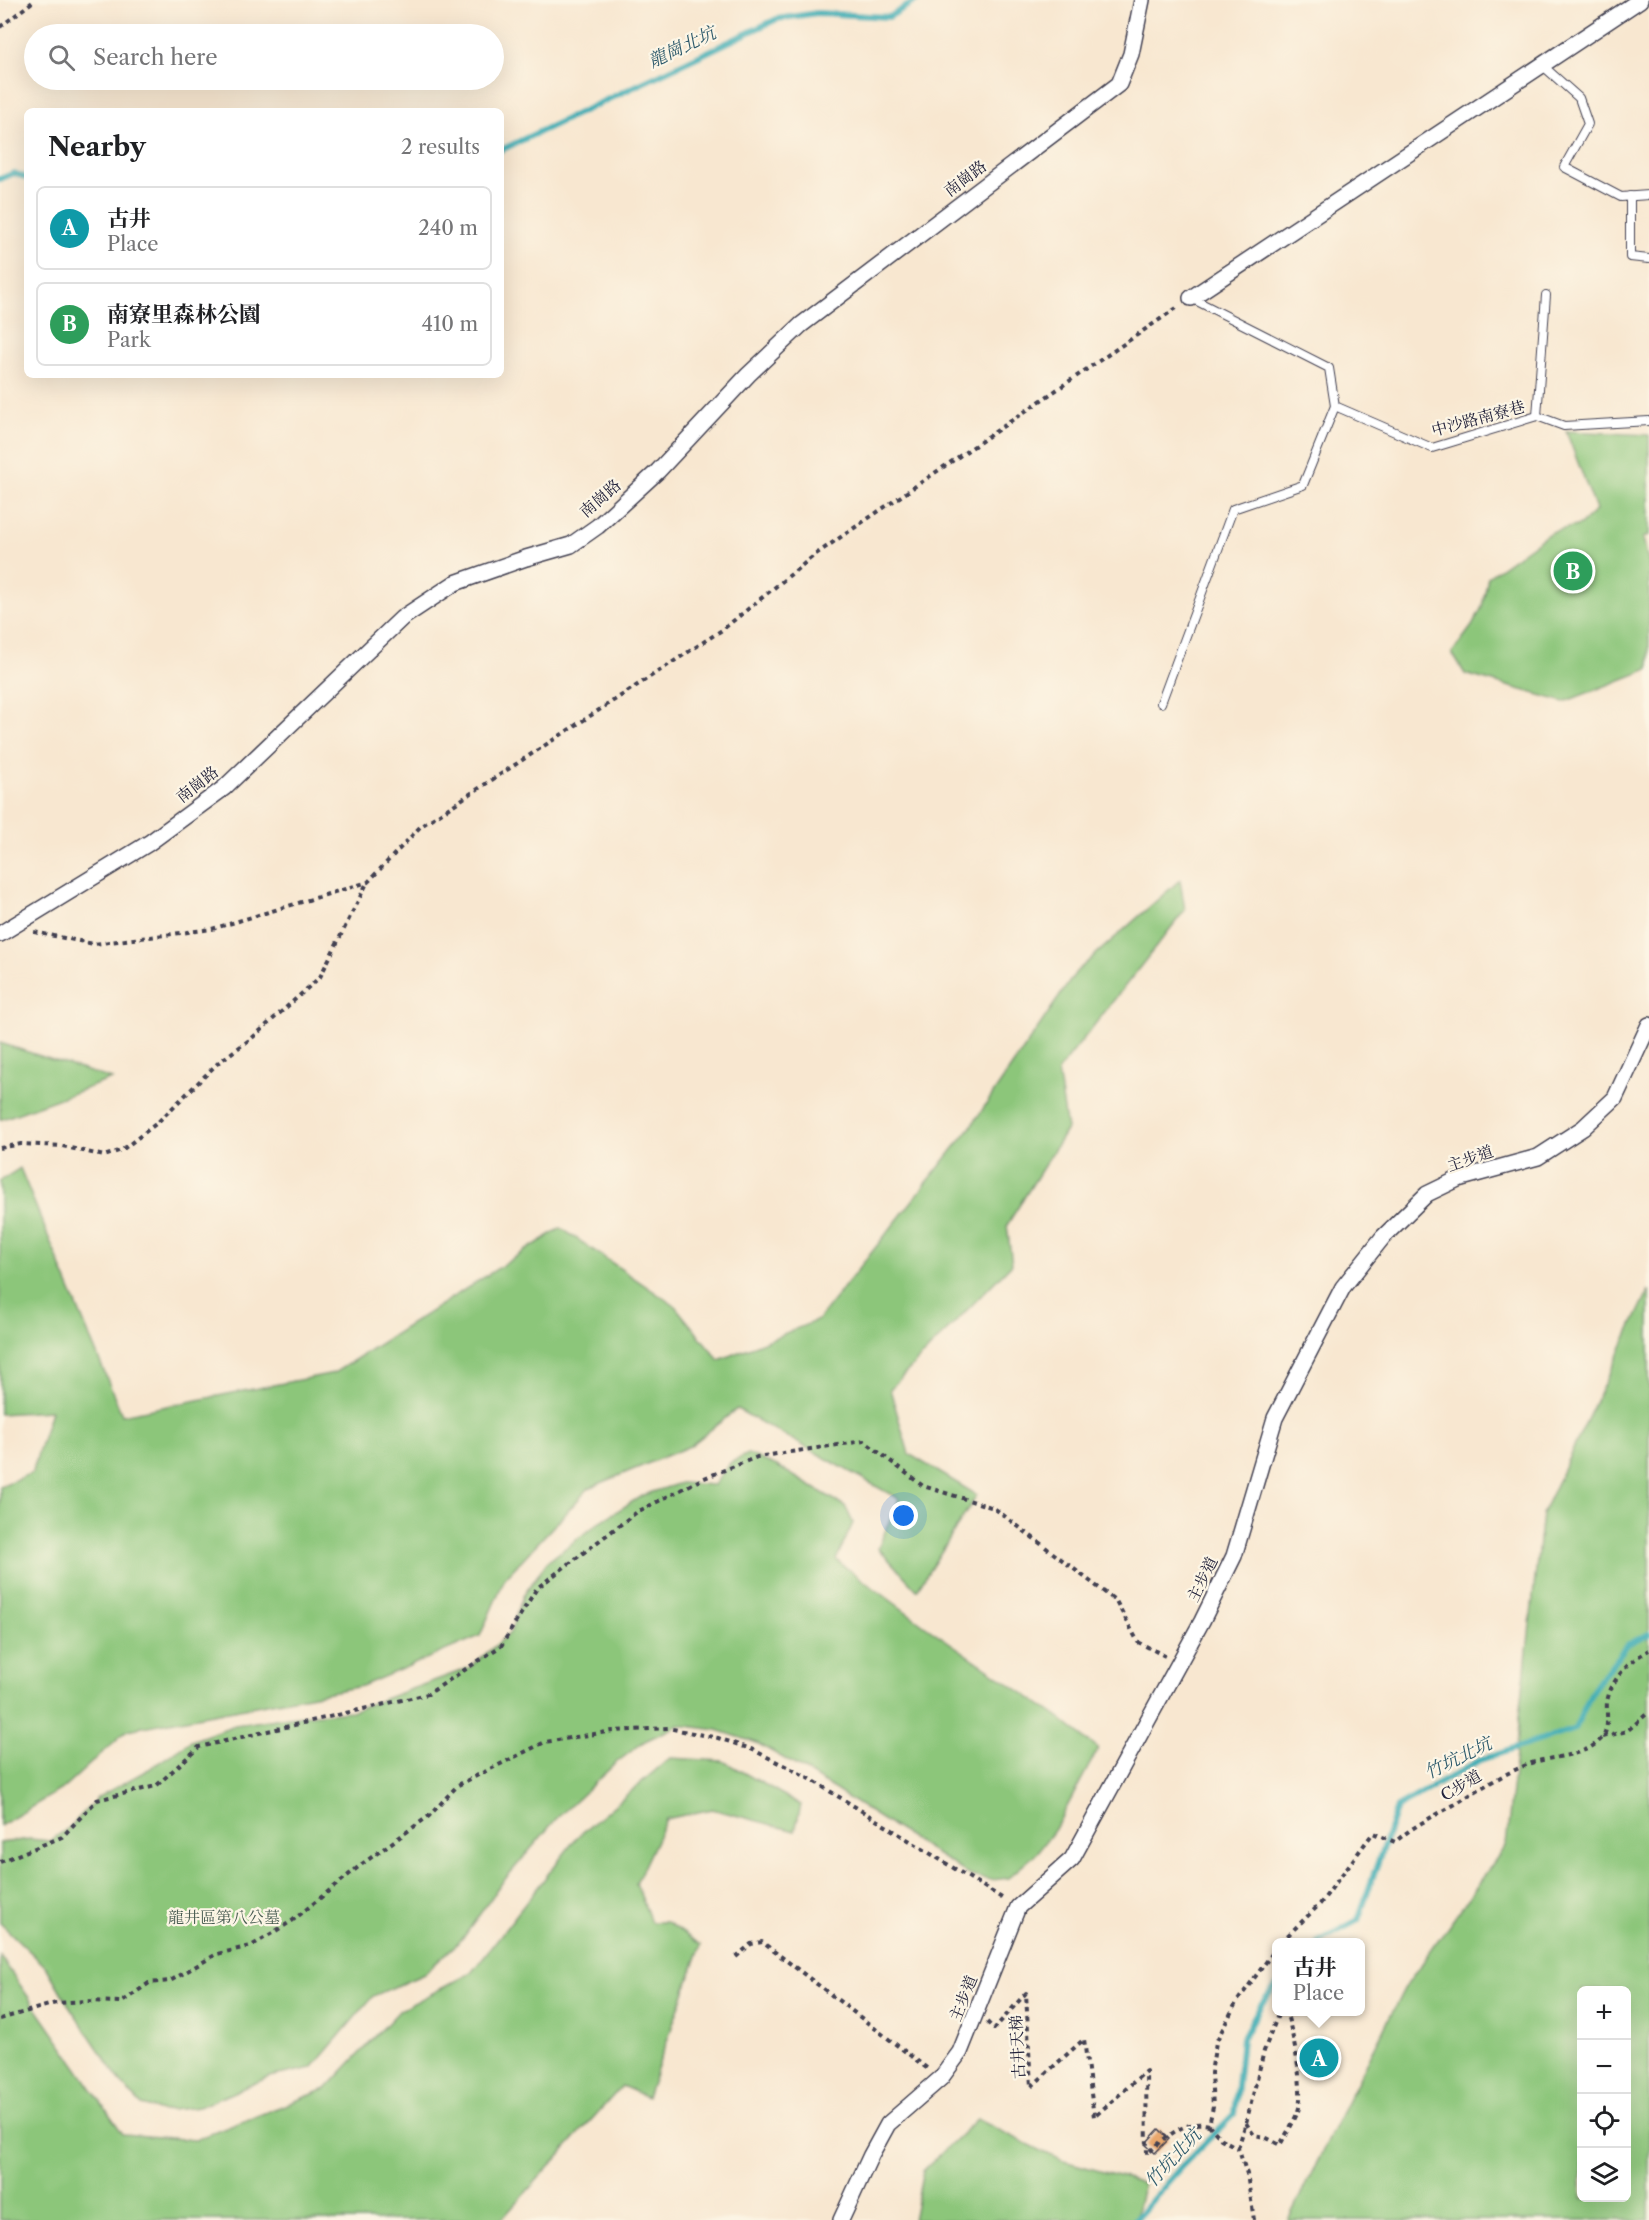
<!DOCTYPE html>
<meta charset="utf-8">
<style>
:root{--surface:#fff;--page:#f2f2f2;--text:#202124;--muted:#757577;--line:#e0e0e0;--accent:#1f6fb2}
body{margin:0;font-family:"Libre Caslon Text","Noto Serif TC",serif;background:var(--page);color:var(--text)}
.controls{position:absolute;right:18px;bottom:18px;display:grid;overflow:hidden;border-radius:9px;box-shadow:0 6px 24px #0002}
.controls button{width:54px;height:54px;display:grid;place-items:center;padding:0;border:0;border-bottom:2px solid var(--line);background:var(--surface);color:var(--text);font:30px sans-serif}
.you{position:absolute;left:904px;top:1516px;width:21px;height:21px;margin:-15px;border:4px solid #fff;border-radius:50%;background:#1a73e8;box-shadow:0 0 0 9px #1a73e833}
.badge{display:grid;place-items:center;width:39px;height:39px;border-radius:50%;background:var(--accent);color:#fff;font-size:20px;font-weight:700}
.pin{position:absolute;translate:-50% -50%;border:3px solid #fff;box-shadow:0 2px 6px #0006}
.popup{position:absolute;left:1272px;top:1938px;width:93px;height:78px;box-sizing:border-box;display:grid;place-content:center;border-radius:9px;background:var(--surface);filter:drop-shadow(0 2px 4px #0005);font-size:20px;white-space:nowrap;color:var(--muted)}
.popup b{font-size:22px;color:var(--text)}
.popup::after{content:'';position:absolute;left:50%;top:100%;margin-left:-12px;border:12px solid transparent;border-top-color:var(--surface)}
.list{margin:0;padding:0;list-style:none}
h2{display:flex;justify-content:space-between;align-items:center;height:78px;margin:0;padding:0 24px;font-size:26px}
h2 small{font-size:20px;font-weight:400;color:var(--muted)}
.list li{display:grid;grid-template-columns:39px 1fr auto;gap:18px;align-items:center;box-sizing:border-box;height:84px;margin:0 12px 12px;padding:0 12px;border:2px solid var(--line);border-radius:9px}
.list b{display:block;font-size:22px;white-space:nowrap}
.list p{margin:0;font-size:20px;white-space:nowrap;color:var(--muted)}
.list em{font-size:20px;font-style:normal;color:var(--muted)}
.icon{flex:none;width:33px;height:33px;fill:none;stroke:currentColor;stroke-width:2;stroke-linecap:round;stroke-linejoin:round}
.map{position:relative;flex:none;width:1649px;height:2220px;overflow:hidden}
.search{position:absolute;background:var(--surface);box-shadow:0 6px 24px #0002;left:24px;top:24px;width:480px;height:66px;display:flex;align-items:center;gap:15px;box-sizing:border-box;padding:0 21px;border-radius:33px;color:var(--muted);font-size:22px}
.panel{position:absolute;background:var(--surface);box-shadow:0 6px 24px #0002;left:24px;top:108px;width:480px;height:270px;border-radius:9px}
.map>svg:first-child{display:block}
.green{fill:#8cc67a;stroke:#57745a;stroke-width:1.5;fill-rule:evenodd}
.lines{fill:none;stroke-linecap:round;stroke-linejoin:round}
.stream{stroke:#3aacb4;stroke-width:6}
.building{fill:#e9a76c}
.lane-casing{stroke:#424051;stroke-width:10}
.street-casing{stroke:#424051;stroke-width:18}
.path{stroke:#424051;stroke-width:4;stroke-dasharray:4.5 4.5;stroke-linecap:butt}
.lane{stroke:#fff;stroke-width:8}
.street{stroke:#fff;stroke-width:15}
.labels{text-anchor:middle;dominant-baseline:central;stroke-width:4.5;stroke-linejoin:round;paint-order:stroke}
.street-label{font-size:16px;fill:#22223b;stroke:#fcf5e5}
.park-label{font-size:16px;fill:#475b51;stroke:#fcf5e5}
.water-label{font-size:18px;font-style:italic;fill:#2c596b;stroke:#fcf5e5}
</style>
<div class="map">
<svg width="1649" height="2220" viewBox="0 0 1649 2220">
<rect width="100%" height="100%" fill="#fcf5e5"/>
<filter id="ink" filterUnits="userSpaceOnUse"><feTurbulence type="fractalNoise" baseFrequency=".0167" numOctaves="2"/><feDisplacementMap in="SourceGraphic" scale="12" xChannelSelector="R" yChannelSelector="G"/><feConvolveMatrix kernelMatrix="1 2 1 2 8 2 1 2 1" color-interpolation-filters="sRGB"/></filter>
<filter id="wash" filterUnits="userSpaceOnUse"><feTurbulence type="fractalNoise" baseFrequency=".008" numOctaves="4" result="noise"/><feDisplacementMap in="SourceGraphic" scale="24" xChannelSelector="R" yChannelSelector="G"/><feGaussianBlur stdDeviation="1.35" result="paint"/><feColorMatrix in="noise" values="0 0 0 0 0 0 0 0 0 0 0 0 0 0 0 0 0 1.4 0 .05"/><feComposite in="paint" operator="in"/></filter>
<g filter="url(#wash)">
<rect width="100%" height="100%" fill="#f8e7d0"/>
<g class="green">
<polygon points="1566,431 1649,435 1649,535 1643,538 1649,565 1649,669 1564,702 1465,674 1452,653 1472,626 1482,607 1488,577 1551,532 1580,525 1596,510"/>
<polygon points="1180,880 1185,910 1058,1071 1067,1129 1007,1225 1012,1264 890,1389 909,1454 977,1495 917,1590 878,1548 899,1499 737,1409 690,1446 589,1488 505,1578 480,1636 362,1686 127,1730 65,1787 0,1826 0,1486 32,1473 51,1411 0,1414 0,1181 20,1168 122,1415 334,1373 561,1228 675,1306 719,1360 818,1320 970,1128 1076,972"/>
<polygon points="0,1043 112,1079 0,1120"/>
<path d="M1649,1290V2220H1288L1404,1989L1506,1845L1542,1514ZM1626,1990V2198H1582V1990Z"/>
<polygon points="748,1454 777,1466 845,1506 853,1523 836,1560 924,1625 1058,1717 1098,1749 1055,1829 1038,1852 1008,1878 992,1880 971,1876 804,1770 757,1743 717,1730 679,1725 645,1741 617,1762 556,1819 501,1884 463,1938 424,1974 373,1996 312,2068 269,2077 199,2107 161,2111 142,2105 122,2084 68,2004 47,1968 0,1923 0,1843 30,1839 50,1841 70,1827 98,1797 149,1769 191,1741 235,1725 296,1716 351,1711 469,1668 510,1633 523,1596 547,1562 601,1521 643,1495 681,1483 714,1485 730,1463"/>
<polygon points="670,1758 723,1761 801,1805 795,1831 712,1809 666,1819 636,1883 651,1922 667,1922 701,1945 647,2097 622,2086 501,2220 0,2220 0,1956 123,2134 195,2140 326,2089 400,2010 471,1973 577,1837"/>
<polygon points="977,2119 1060,2160 1144,2183 1135,2220 913,2220 923,2171"/>
</g>
<g class="lines">
<g class="stream">
<polyline points="501,150 777,19 817,13 889,17 917,0"/>
<polyline points="0,179 14,173 27,178"/>
<polyline points="1318,1942 1358,1920 1397,1807 1480,1760 1575,1729 1593,1689 1627,1645 1649,1634"/>
<polyline points="1135,2220 1181,2167 1234,2114 1242,2039 1262,2003 1277,1984"/>
</g>
</g>
<g id="blocks">
<polygon class="building" points="1159,2129 1169,2139 1155,2153 1145,2144"/>
</g>
</g>
<g filter="url(#ink)">
<use href="#blocks" fill-opacity="0" stroke="#424051" stroke-width="1.5"/>
<g class="lines">
<g class="lane-casing">
<g id="lane">
<polyline points="1542,65 1579,98 1588,124 1564,167 1621,197 1649,195"/>
<polyline points="1630,196 1630,257 1649,259"/>
<polyline points="1191,298 1329,368 1335,406 1432,448 1537,416 1564,426 1649,421"/>
<polyline points="1537,416 1546,295"/>
<polyline points="1161,703 1233,509 1303,485 1335,406"/>
</g>
</g>
<g class="street-casing">
<g id="street">
<polyline points="1191,298 1640,0"/>
<polyline points="0,934 149,843 224,788 402,618 455,583 526,558 571,545 598,526 658,471 748,375 801,325 1119,84 1131,54 1142,0"/>
<polyline points="841,2220 871,2155 888,2124 941,2078 960,2052 1018,1907 1072,1859 1202,1621 1234,1556 1275,1418 1343,1287 1383,1237 1427,1194 1458,1179 1538,1157 1583,1128 1615,1098 1649,1025"/>
</g>
</g>
<g class="path">
<polyline points="0,27 35,0"/>
<polyline points="34,932 94,944 212,929 368,882 421,826 722,630 816,554 1178,307"/>
<polyline points="0,1148 21,1144 62,1146 104,1156 122,1150 157,1123 219,1062 252,1038 320,977 367,883"/>
<polyline points="1603,1737 1627,1731 1649,1712"/>
<polyline points="0,1862 62,1837 97,1800 156,1786 199,1747 428,1694 501,1646 537,1588 637,1512 702,1479 757,1457 864,1441 923,1486 994,1508 1116,1601 1138,1642 1165,1656"/>
<path d="M1281,1942L1320,1904L1373,1833L1395,1842C1414,1825 1435,1816 1457,1803C1481,1788 1503,1774 1529,1764C1552,1755 1585,1758 1602,1738C1610,1728 1606,1713 1607,1702C1611,1679 1629,1661 1649,1650"/>
<polyline points="736,1957 751,1944 762,1942 928,2069"/>
<polyline points="0,2019 56,2003 87,2001 122,2002 149,1983 170,1981 217,1954 251,1946 292,1921 362,1864 429,1816 458,1785 545,1742 613,1731 668,1728 718,1738 751,1749 807,1777 1005,1900"/>
<path d="M987,2022L994,2029L1026,1993L1031,2087L1084,2039L1094,2117L1146,2071L1147,2154C1165,2138 1184,2119 1209,2125"/>
<path d="M1246,2123L1254,2135L1265,2137L1280,2145C1286,2134 1294,2122 1298,2111C1305,2092 1293,2031 1286,2012"/>
<polyline points="1238,2148 1246,2123 1264,2051 1279,2012"/>
<polyline points="1254,2220 1247,2174 1238,2148 1221,2139 1209,2125 1213,2107 1211,2073 1216,2042 1236,2003 1277,1947"/>
</g>
<use href="#lane" class="lane"/>
<use href="#street" class="street"/>
</g>
</g>
<g class="labels">
<g class="street-label">
<text transform="translate(965 178) rotate(-37)">南崗路</text>
<text transform="translate(1478 418) rotate(-15)">中沙路南寮巷</text>
<text transform="translate(600 498) rotate(-41)">南崗路</text>
<text transform="translate(197 784) rotate(-38)">南崗路</text>
<text transform="translate(1470 1158) rotate(-19)">主步道</text>
<text transform="translate(1202 1579) rotate(-64)">主步道</text>
<text transform="translate(1461 1785) rotate(-31)">C步道</text>
<text transform="translate(963 1998) rotate(-68)">主步道</text>
<text transform="translate(1017 2047) rotate(-93)">古井天梯</text>
</g>
<g class="park-label">
<text x="224" y="1917">龍井區第八公墓</text>
</g>
<g class="water-label">
<text transform="translate(682 47) rotate(-25)">龍崗北坑</text>
<text transform="translate(1458 1758) rotate(-26)">竹坑北坑</text>
<text transform="translate(1173 2158) rotate(-47)">竹坑北坑</text>
</g>
</g>
</svg>
<div class="controls">
<button>+</button>
<button>−</button>
<button><svg class="icon" aria-label="locate" viewBox="0 0 24 24"><circle cx="12" cy="12" r="6"/><path d="M12 2v4M12 18v4M2 12h4M18 12h4"/></svg></button>
<button><svg class="icon" aria-label="layers" viewBox="0 0 24 24"><path d="M12 4l9 5-9 5-9-5zM3 14l9 5 9-5"/></svg></button>
</div>
<div class="you"></div>
<div class="pin badge" style="left:1319px;top:2058px;background:#0f9aa8">A</div>
<div class="popup"><b>古井</b>Place</div>
<div class="pin badge" style="left:1573px;top:571px;background:#2e9e5b">B</div>
<div class="search"><svg class="icon" aria-label="search" viewBox="0 0 24 24"><circle cx="10" cy="10" r="6"/><path d="M15 15l6 6"/></svg>Search here</div>
<section class="panel">
<h2>Nearby<small>2 results</small></h2>
<ul class="list">
<li><span class="badge" style="background:#0f9aa8">A</span><div><b>古井</b><p>Place</p></div><em>240 m</em></li>
<li><span class="badge" style="background:#2e9e5b">B</span><div><b>南寮里森林公園</b><p>Park</p></div><em>410 m</em></li>
</ul>
</section>
</div>
